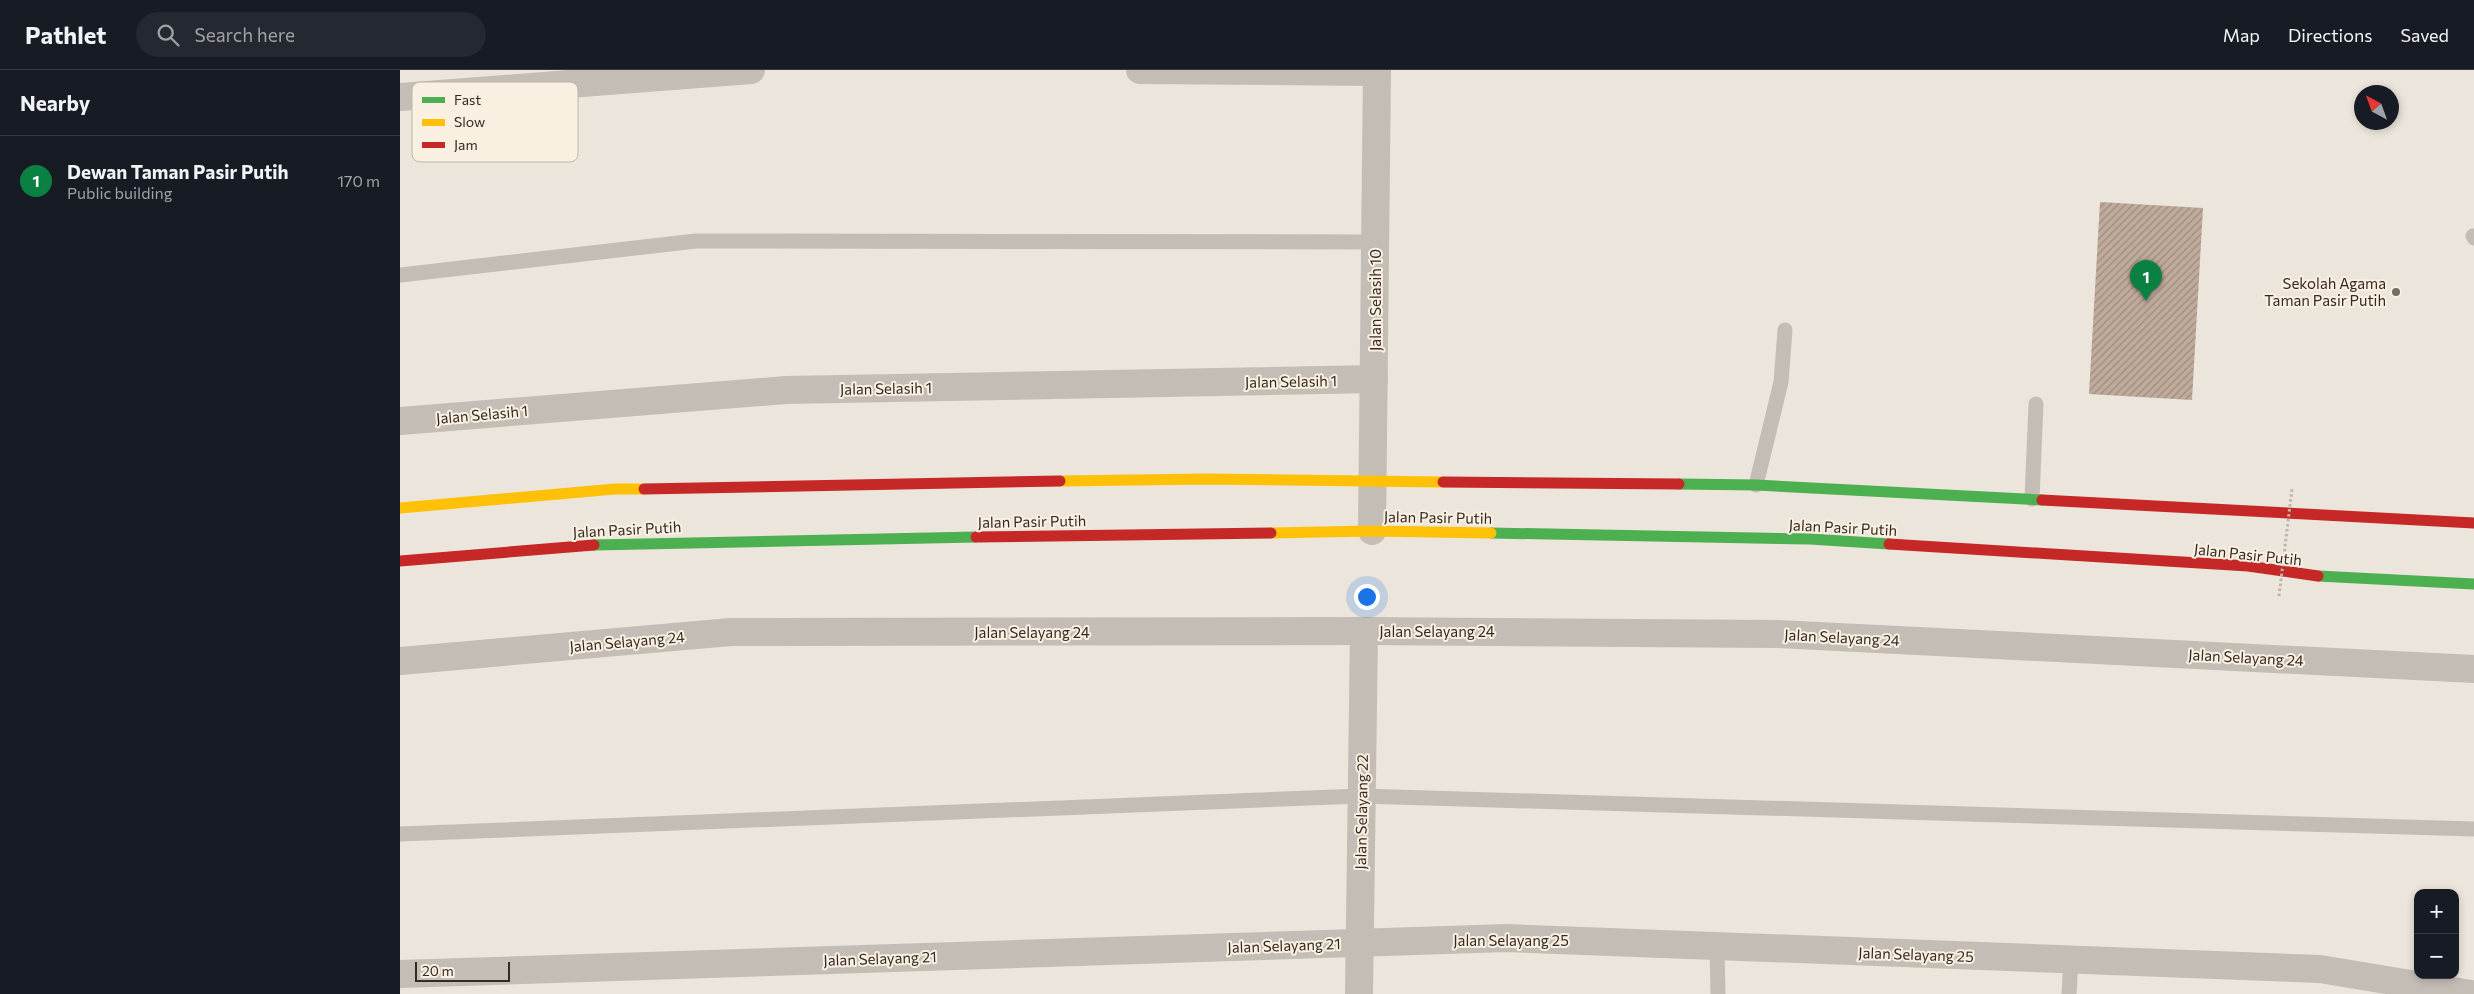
<!DOCTYPE html>
<meta charset="utf-8">
<style>
:root{--surface:#171b24;--page:#242831;--text:#f1f3f6;--muted:#9ea1a6;--line:#363941;--accent:#0b8043}
body{margin:0;font-family:Commissioner,sans-serif;background:var(--page);color:var(--text)}
.controls{position:absolute;right:15px;bottom:15px;display:grid;overflow:hidden;border-radius:10px;box-shadow:0 2px 8px #0003}
.controls button{width:45px;height:45px;display:grid;place-items:center;padding:0;border:0;border-bottom:1px solid var(--line);background:var(--surface);color:var(--text);font:25px sans-serif}
.compass{position:absolute;left:1954px;top:15px;width:45px;height:45px;border-radius:50%;background:var(--surface);box-shadow:0 2px 8px #0003;rotate:319deg}
.scale{position:absolute;left:15px;bottom:12px;width:95px;box-sizing:border-box;padding-left:5px;border:2px solid #332a24;border-top:0;font-size:14px;line-height:18px;white-space:nowrap;color:#332a24;-webkit-text-stroke:4px #f9f0e1;paint-order:stroke}
.you{position:absolute;left:966px;top:526px;width:18px;height:18px;margin:-12px;border:4px solid #fff;border-radius:50%;background:#1a73e8;box-shadow:0 0 0 8px #1a73e833}
.badge{display:grid;place-items:center;width:32px;height:32px;border-radius:50%;background:var(--accent);color:#fff;font-size:16px;font-weight:700}
.pin{position:absolute;translate:-50% -41px;filter:drop-shadow(0 1px 2px #0008)}
.pin::after{content:'';position:absolute;top:26px;width:18px;height:15px;background:inherit;clip-path:polygon(0 0,100% 0,50% 100%)}
.list{margin:0;padding:0;list-style:none}
h2{display:flex;justify-content:space-between;align-items:center;height:65px;margin:0;padding:0 20px;font-size:21px}
h2 small{font-size:16px;font-weight:400;color:var(--muted)}
.list li{display:grid;grid-template-columns:32px 1fr auto;gap:15px;align-items:center;box-sizing:border-box;height:90px;padding:0 20px;border-top:1px solid var(--line)}
.list b{display:block;font-size:19px;white-space:nowrap}
.list p{margin:0;font-size:16px;white-space:nowrap;color:var(--muted)}
.list em{font-size:16px;font-style:normal;color:var(--muted)}
.icon{flex:none;width:28px;height:28px;fill:none;stroke:currentColor;stroke-width:2;stroke-linecap:round;stroke-linejoin:round}
.map{position:relative;flex:none;width:2074px;height:924px;overflow:hidden}
header{display:flex;align-items:center;gap:30px;box-sizing:border-box;height:70px;padding:0 25px;background:var(--surface);border-bottom:1px solid var(--line)}
header strong{font-size:24px}
nav{display:flex;gap:28px;margin-inline-start:auto;font-size:18px}
.search{width:350px;height:45px;background:var(--page);display:flex;align-items:center;gap:12px;box-sizing:border-box;padding:0 18px;border-radius:28px;color:var(--muted);font-size:19px}
main{display:flex}
aside{flex:1;background:var(--surface)}
.map>svg:first-child{display:block}
.building{fill:url(#building-hatch)}
.lines{fill:none;stroke-linecap:round;stroke-linejoin:round}
.lane{stroke:#c3bdb5;stroke-width:15}
.street{stroke:#c3bdb5;stroke-width:28}
.fast{stroke:#4caf50;stroke-width:11}
.slow{stroke:#ffc107;stroke-width:11}
.jam{stroke:#c62828;stroke-width:11}
.path-bridge{stroke:#bcb5ad;stroke-width:3;stroke-dasharray:2.5 2.5;stroke-linecap:butt}
.poi-dot{fill:#736b64;stroke:#f9f0e1;stroke-width:2}
.labels{text-anchor:middle;dominant-baseline:central;stroke-width:4;stroke-linejoin:round;paint-order:stroke}
.poi-label{font-size:15px;fill:#332a24;stroke:#f9f0e1;text-anchor:end}
.street-label{font-size:15px;fill:#332a24;stroke:#f9f0e1}
.key{fill:#f9f0e1;stroke:#beb5a8;stroke-width:1}
.key-label{font-size:14px;fill:#332a24}
</style>
<header>
<strong>Pathlet</strong>
<div class="search"><svg class="icon" aria-label="search" viewBox="0 0 24 24"><circle cx="10" cy="10" r="6"/><path d="M15 15l6 6"/></svg>Search here</div>
<nav><a>Map</a><a>Directions</a><a>Saved</a></nav>
</header>
<main>
<aside>
<h2>Nearby<small></small></h2>
<ul class="list">
<li><span class="badge">1</span><div><b>Dewan Taman Pasir Putih</b><p>Public building</p></div><em>170 m</em></li>
</ul>
</aside>
<div class="map">
<svg width="2074" height="924" viewBox="0 0 2074 924">
<defs>
<pattern id="building-hatch" width="6" height="6" patternUnits="userSpaceOnUse" patternTransform="scale(1.25)"><rect width="6" height="6" fill="#bfaa9c"/><path d="M-1 1l2-2M0 6l6-6M5 7l2-2" fill="none" stroke="#9c8b7f"/></pattern>
</defs>
<rect width="100%" height="100%" fill="#ebe5db"/>
<polygon class="building" points="1700,132 1803,138 1792,330 1689,324"/>
<g class="lines">
<g class="lane">
<polyline points="2073,166 2074,168"/>
<polyline points="0,205 296,171 975,172"/>
<polyline points="1356,415 1381,312 1385,260"/>
<polyline points="1632,429 1636,334"/>
<polyline points="0,764 961,726 2074,759"/>
<polyline points="1317,876 1318,924"/>
<polyline points="1669,924 1671,890"/>
</g>
<g class="street">
<polyline points="740,0 977,2"/>
<polyline points="0,27 351,0"/>
<polyline points="0,351 386,320 974,309"/>
<polyline points="972,461 977,0"/>
<polyline points="0,591 331,562 964,561 1378,564 2074,599"/>
<polyline points="0,904 1107,868 1920,899 2071,924"/>
<polyline points="959,924 964,561"/>
</g>
<g class="fast">
<polyline points="1279,414 1356,415 1642,430"/>
<polyline points="1091,463 1410,469 1489,474"/>
<polyline points="194,475 576,467"/>
<polyline points="1918,506 2074,514"/>
</g>
<g class="slow">
<polyline points="660,411 805,409 1043,412"/>
<polyline points="0,438 215,419 244,419"/>
<polyline points="871,463 972,461 1091,463"/>
</g>
<g class="jam">
<polyline points="1043,412 1279,414"/>
<polyline points="244,419 660,411"/>
<polyline points="1642,430 2074,453"/>
<polyline points="576,467 871,463"/>
<polyline points="1489,474 1848,496 1918,506"/>
<polyline points="0,491 194,475"/>
</g>
<polyline class="path-bridge" points="1879,526 1892,419"/>
</g>
<circle class="poi-dot" cx="1996" cy="222" r="5"/>
<g class="labels">
<g class="poi-label">
<text x="1986" y="213">Sekolah Agama<tspan x="1986" dy="17">Taman Pasir Putih</tspan></text>
</g>
<g class="street-label">
<text transform="translate(975 230) rotate(-90)">Jalan Selasih 10</text>
<text transform="translate(891 311) rotate(-1)">Jalan Selasih 1</text>
<text transform="translate(486 318) rotate(-1)">Jalan Selasih 1</text>
<text transform="translate(82 344) rotate(-5)">Jalan Selasih 1</text>
<text transform="translate(1038 447) rotate(1)">Jalan Pasir Putih</text>
<text transform="translate(632 451) rotate(-1)">Jalan Pasir Putih</text>
<text transform="translate(1443 457) rotate(3)">Jalan Pasir Putih</text>
<text transform="translate(227 459) rotate(-3)">Jalan Pasir Putih</text>
<text transform="translate(1848 484) rotate(6)">Jalan Pasir Putih</text>
<text x="1037" y="561">Jalan Selayang 24</text>
<text x="632" y="562">Jalan Selayang 24</text>
<text transform="translate(1442 567) rotate(3)">Jalan Selayang 24</text>
<text transform="translate(227 571) rotate(-5)">Jalan Selayang 24</text>
<text transform="translate(1846 587) rotate(3)">Jalan Selayang 24</text>
<text transform="translate(961 742) rotate(-89)">Jalan Selayang 22</text>
<text x="1111" y="870">Jalan Selayang 25</text>
<text transform="translate(884 875) rotate(-2)">Jalan Selayang 21</text>
<text transform="translate(1516 884) rotate(2)">Jalan Selayang 25</text>
<text transform="translate(480 888) rotate(-2)">Jalan Selayang 21</text>
</g>
</g>
<rect x="12" y="12" width="166" height="80" rx="8" class="key"/>
<rect x="22" y="27" width="23" height="6" fill="#4caf50"/>
<rect x="22" y="49" width="23" height="7" fill="#ffc107"/>
<rect x="22" y="72" width="23" height="6" fill="#c62828"/>
<g class="key-label">
<text x="54" y="35">Fast</text>
<text x="54" y="57">Slow</text>
<text x="54" y="80">Jam</text>
</g>
</svg>
<div class="controls">
<button>+</button>
<button>−</button>
</div>
<svg class="compass" viewBox="-18 -18 36 36"><path d="M0-13l5 13h-10z" fill="#e53935"/><path d="M0 13l5-13h-10z" fill="#9ea1a6"/></svg>
<div class="scale">20 m</div>
<div class="you"></div>
<div class="pin badge" style="left:1746px;top:231px">1</div>
</div>
</main>
